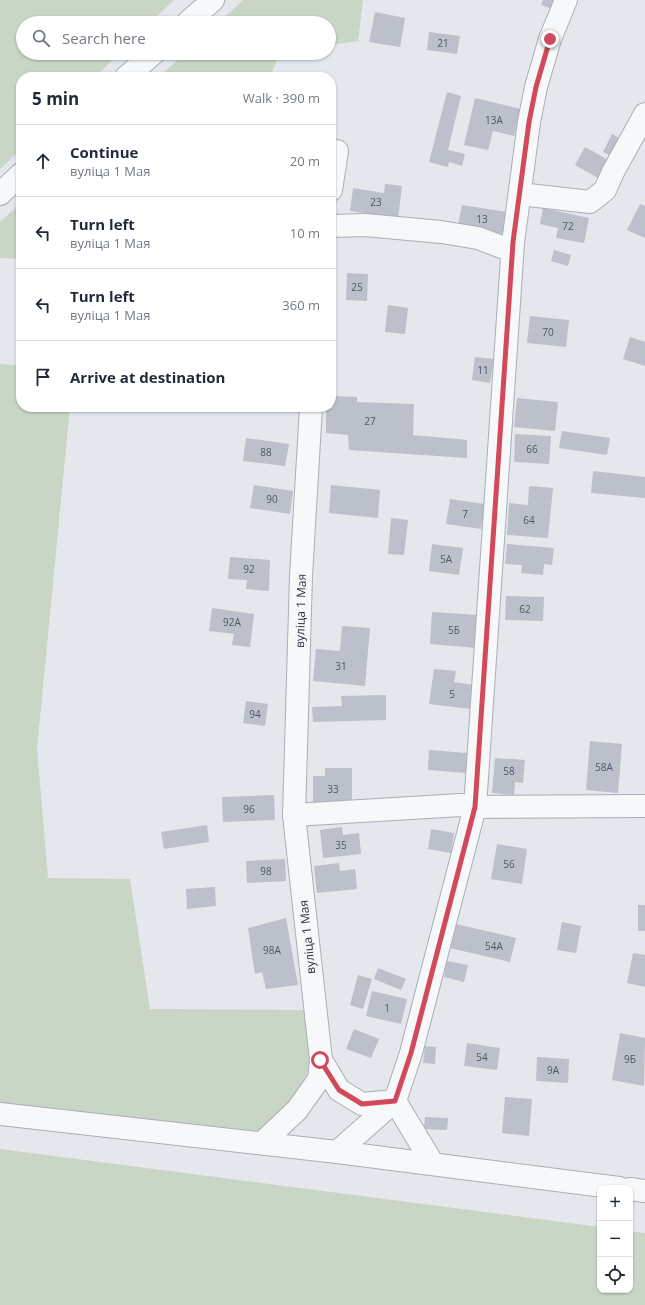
<!DOCTYPE html>
<meta charset="utf-8">
<style>
:root{--surface:#fff;--page:#f2f2f3;--text:#1f2937;--muted:#747a83;--line:#e0e1e3}
body{margin:0;font-family:"Open Sans",sans-serif;background:var(--page);color:var(--text)}
.controls{position:absolute;right:12px;bottom:12px;display:grid;overflow:hidden;border-radius:8px;box-shadow:0 1px 3px #0004}
.controls button{width:36px;height:36px;display:grid;place-items:center;padding:0;border:0;border-bottom:1px solid var(--line);background:var(--surface);color:var(--text);font:20px sans-serif}
.stop{position:absolute;width:12px;height:12px;margin:-9px;border:3px solid #d1495b;border-radius:50%;background:#fff}
.stop.end{background:#d1495b;border-color:#fff;box-shadow:0 1px 4px #0008}
.list{margin:0;padding:0;list-style:none}
h2{display:flex;justify-content:space-between;align-items:center;height:52px;margin:0;padding:0 16px;font-size:17px}
h2 small{font-size:13px;font-weight:400;color:var(--muted)}
.list li{display:grid;grid-template-columns:26px 1fr auto;gap:12px;align-items:center;box-sizing:border-box;height:72px;padding:0 16px;border-top:1px solid var(--line)}
.list b{display:block;font-size:15px;white-space:nowrap}
.list p{margin:0;font-size:13px;white-space:nowrap;color:var(--muted)}
.list em{font-size:13px;font-style:normal;color:var(--muted)}
.icon{flex:none;width:22px;height:22px;fill:none;stroke:currentColor;stroke-width:2;stroke-linecap:round;stroke-linejoin:round}
.map{position:relative;flex:none;width:645px;height:1305px;overflow:hidden}
.search{position:absolute;background:var(--surface);box-shadow:0 1px 3px #0004;left:16px;top:16px;width:320px;height:44px;display:flex;align-items:center;gap:10px;box-sizing:border-box;padding:0 14px;border-radius:22px;color:var(--muted);font-size:15px}
.panel{position:absolute;background:var(--surface);box-shadow:0 1px 3px #0004;left:16px;top:72px;width:320px;height:340px;border-radius:16px}
.map>svg:first-child{display:block}
.green{fill:#c9d6c5}
.building{fill:#bbc0ca}
.lines{fill:none;stroke-linecap:round;stroke-linejoin:round}
.minor-casing{stroke:#a9aeb7;stroke-width:24}
.minor{stroke:#f7f8fa;stroke-width:22}
.route{stroke:#d1495b;stroke-width:5}
.labels{text-anchor:middle;dominant-baseline:central;stroke-width:3;stroke-linejoin:round;paint-order:stroke}
.number-label{font-size:10px;fill:#4f5766}
.street-label{font-size:12px;fill:#2b3445;stroke:#f4f6f9}
</style>
<div class="map">
<svg width="645" height="1305" viewBox="0 0 645 1305">
<rect width="100%" height="100%" fill="#e4e7ec"/>
<g class="green">
<polygon points="0,0 174,0 150,23 23,23 23,53 120,53 95,77 21,77 21,149 0,169"/>
<polygon points="243,0 363,0 358,41 329,45 329,23 218,23"/>
<polygon points="185,53 280,53 270,77 159,77"/>
<polygon points="21,203 21,259 0,258 0,222"/>
<polygon points="0,364 21,366 21,407 70,407 37,749 48,878 130,879 150,1009 307,1010 310,1057 307,1075 289,1102 257,1133 0,1104"/>
<polygon points="0,1149 600,1227 600,1290 630,1290 630,1231 645,1233 645,1305 0,1305"/>
</g>
<g class="building">
<polygon points="543,0 559,0 555,10 541,5"/>
<polygon points="375,12 405,18 400,47 369,42"/>
<polygon points="429,32 460,36 457,54 427,50"/>
<polygon points="447,92 461,96 448,150 465,154 462,166 449,162 448,167 429,162"/>
<polygon points="475,98 521,109 514,136 493,131 488,150 464,145"/>
<polygon points="612,134 621,139 612,156 603,152"/>
<polygon points="585,147 610,161 600,179 575,165"/>
<polygon points="385,184 402,186 398,218 350,211 353,188 384,193"/>
<polygon points="640,204 645,206 645,238 627,230"/>
<polygon points="462,205 507,212 503,234 458,226"/>
<polygon points="543,208 589,218 584,243 556,238 558,228 540,224"/>
<polygon points="554,250 571,255 568,266 551,261"/>
<polygon points="347,273 368,274 367,301 346,300"/>
<polygon points="388,305 408,308 405,334 385,332"/>
<polygon points="530,316 569,320 566,347 527,343"/>
<polygon points="630,337 645,342 645,366 623,359"/>
<polygon points="475,357 494,359 490,383 472,380"/>
<polygon points="332,396 357,397 357,402 414,404 413,435 467,440 467,458 349,450 348,435 326,433 326,409 333,408"/>
<polygon points="517,398 558,402 555,431 514,427"/>
<polygon points="562,431 610,438 607,455 559,448"/>
<polygon points="515,434 551,436 549,464 514,462"/>
<polygon points="246,438 289,444 285,466 243,461"/>
<polygon points="593,471 645,477 645,498 591,493"/>
<polygon points="254,485 293,491 290,514 250,508"/>
<polygon points="331,485 380,490 378,518 329,513"/>
<polygon points="529,486 553,488 548,538 507,535 509,503 528,505"/>
<polygon points="450,499 485,504 481,529 446,524"/>
<polygon points="391,518 408,520 404,555 388,554"/>
<polygon points="432,544 463,548 459,575 429,571"/>
<polygon points="507,544 554,548 552,565 544,564 543,575 521,573 522,565 505,564"/>
<polygon points="230,557 270,560 269,591 246,589 247,580 228,579"/>
<polygon points="506,596 544,597 543,621 505,620"/>
<polygon points="212,608 254,614 250,647 232,645 234,634 209,631"/>
<polygon points="432,612 479,615 476,648 430,644"/>
<polygon points="342,626 370,628 365,686 313,681 316,649 340,651"/>
<polygon points="434,669 456,671 454,682 474,685 471,709 429,704"/>
<polygon points="386,695 386,720 313,722 312,707 342,706 341,696"/>
<polygon points="246,701 268,704 265,726 243,723"/>
<polygon points="590,741 622,744 618,793 586,790"/>
<polygon points="429,750 467,753 466,773 428,770"/>
<polygon points="495,758 525,760 523,783 515,782 514,795 492,793"/>
<polygon points="325,768 352,768 352,802 313,802 313,776 325,776"/>
<polygon points="274,795 275,820 223,822 222,797"/>
<polygon points="207,825 209,842 164,849 161,832"/>
<polygon points="342,827 343,835 359,833 361,854 323,858 320,830"/>
<polygon points="431,829 454,833 451,853 428,849"/>
<polygon points="497,844 527,849 522,884 491,879"/>
<polygon points="285,859 286,881 247,883 246,861"/>
<polygon points="339,863 340,871 355,869 357,889 317,893 314,866"/>
<polygon points="215,887 216,906 187,909 186,889"/>
<rect x="638" y="905" width="7" height="26"/>
<polygon points="286,918 298,985 266,989 262,972 255,974 248,928"/>
<polygon points="562,922 581,926 576,953 557,950"/>
<polygon points="456,924 516,938 510,962 450,948"/>
<polygon points="633,953 645,955 645,987 627,983"/>
<polygon points="447,961 468,965 464,982 444,977"/>
<polygon points="378,968 406,979 401,990 374,979"/>
<polygon points="358,975 372,979 363,1009 350,1005"/>
<polygon points="372,991 407,999 401,1024 366,1016"/>
<polygon points="354,1029 379,1039 371,1058 346,1049"/>
<polygon points="620,1033 645,1038 644,1086 612,1080"/>
<polygon points="467,1043 500,1048 497,1070 464,1066"/>
<polygon points="425,1046 436,1047 435,1064 423,1063"/>
<polygon points="537,1057 569,1059 568,1083 536,1081"/>
<polygon points="505,1097 532,1099 529,1136 502,1133"/>
<polygon points="425,1117 448,1118 447,1130 424,1129"/>
</g>
<g class="lines">
<g class="minor-casing">
<g id="minor">
<polyline points="187,23 213,0"/>
<polyline points="126,77 154,53"/>
<polyline points="331,190 337,151"/>
<polyline points="0,194 21,174"/>
<polyline points="520,194 590,202 605,190 613,172 645,114"/>
<polyline points="331,226 365,225 441,232 478,238 512,251"/>
<polyline points="294,815 461,805 475,807 645,806"/>
<polyline points="321,1060 339,1090 362,1104 395,1101 433,1164"/>
<polyline points="0,1114 337,1152 619,1188"/>
<path id="s1" d="M262,1143L297,1110L319,1079L321,1060L294,815L301,576L311,407"/>
<polyline points="337,1152 395,1101 411,1053 475,807 513,243 529,122 536,87 550,39 566,0"/>
<polyline points="630,1189 645,1191"/>
</g>
</g>
<use href="#minor" class="minor"/>
</g>
<g class="lines">
<polyline class="route" points="320,1060 339,1090 362,1104 395,1101 411,1053 475,807 513,242 529,122 536,87 550,39"/>
</g>
<g class="labels">
<g class="number-label">
<text x="443" y="43">21</text>
<text x="494" y="120">13А</text>
<text x="376" y="202">23</text>
<text x="482" y="219">13</text>
<text x="568" y="226">72</text>
<text x="357" y="287">25</text>
<text x="548" y="332">70</text>
<text x="483" y="370">11</text>
<text x="370" y="421">27</text>
<text x="532" y="449">66</text>
<text x="266" y="452">88</text>
<text x="272" y="499">90</text>
<text x="465" y="514">7</text>
<text x="529" y="520">64</text>
<text x="446" y="559">5А</text>
<text x="249" y="569">92</text>
<text x="525" y="609">62</text>
<text x="232" y="622">92А</text>
<text x="454" y="630">5Б</text>
<text x="341" y="666">31</text>
<text x="452" y="694">5</text>
<text x="255" y="714">94</text>
<text x="604" y="767">58А</text>
<text x="509" y="771">58</text>
<text x="333" y="789">33</text>
<text x="249" y="809">96</text>
<text x="341" y="845">35</text>
<text x="509" y="864">56</text>
<text x="266" y="871">98</text>
<text x="494" y="946">54А</text>
<text x="272" y="950">98А</text>
<text x="387" y="1008">1</text>
<text x="482" y="1057">54</text>
<text x="630" y="1059">9Б</text>
<text x="553" y="1070">9А</text>
</g>
<g class="street-label">
<text stroke="none"><textPath href="#s1" startOffset="556">вуліца 1 Мая</textPath></text>
<text transform="translate(307 937) rotate(-96)">вуліца 1 Мая</text>
</g>
</g>
</svg>
<div class="controls">
<button>+</button>
<button>−</button>
<button><svg class="icon" aria-label="locate" viewBox="0 0 24 24"><circle cx="12" cy="12" r="6"/><path d="M12 2v4M12 18v4M2 12h4M18 12h4"/></svg></button>
</div>
<div class="stop" style="left:320px;top:1060px"></div>
<div class="stop end" style="left:550px;top:39px"></div>
<div class="search"><svg class="icon" aria-label="search" viewBox="0 0 24 24"><circle cx="10" cy="10" r="6"/><path d="M15 15l6 6"/></svg>Search here</div>
<section class="panel">
<h2>5 min<small>Walk · 390 m</small></h2>
<ul class="list">
<li><svg class="icon" aria-label="ahead" viewBox="0 0 24 24"><path d="M12 20V5M6 11l6-6 6 6"/></svg><div><b>Continue</b><p>вуліца 1 Мая</p></div><em>20 m</em></li>
<li><svg class="icon" aria-label="left" viewBox="0 0 24 24"><path d="M17 20v-9H6M10 6l-5 5 5 5"/></svg><div><b>Turn left</b><p>вуліца 1 Мая</p></div><em>10 m</em></li>
<li><svg class="icon" aria-label="left" viewBox="0 0 24 24"><path d="M17 20v-9H6M10 6l-5 5 5 5"/></svg><div><b>Turn left</b><p>вуліца 1 Мая</p></div><em>360 m</em></li>
<li><svg class="icon" aria-label="arrive" viewBox="0 0 24 24"><path d="M6 21V4h12l-3 4 3 4H6"/></svg><div><b>Arrive at destination</b></div></li>
</ul>
</section>
</div>
